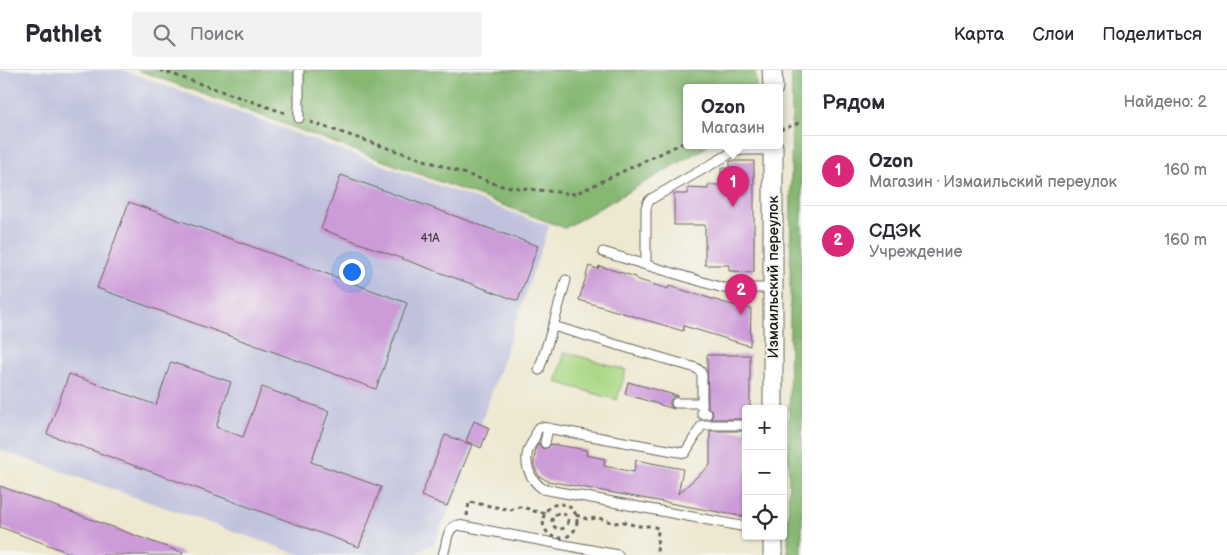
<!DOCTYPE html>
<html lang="ru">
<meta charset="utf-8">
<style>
:root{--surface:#fff;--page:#f2f2f3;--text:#2b2b33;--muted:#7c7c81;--line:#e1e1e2;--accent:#db2777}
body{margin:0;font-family:"Balsamiq Sans",sans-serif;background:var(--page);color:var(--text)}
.controls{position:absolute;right:15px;bottom:15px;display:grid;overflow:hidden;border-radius:5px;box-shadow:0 1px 4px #0004}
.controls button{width:45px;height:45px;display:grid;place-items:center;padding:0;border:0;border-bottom:1px solid var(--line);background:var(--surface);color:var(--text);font:25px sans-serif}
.you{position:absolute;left:351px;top:201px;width:18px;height:18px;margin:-12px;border:4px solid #fff;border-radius:50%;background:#1a73e8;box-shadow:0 0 0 8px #1a73e833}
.badge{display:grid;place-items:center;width:32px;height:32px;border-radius:50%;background:var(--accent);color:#fff;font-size:16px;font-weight:700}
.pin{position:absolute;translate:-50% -41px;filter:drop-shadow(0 1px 2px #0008)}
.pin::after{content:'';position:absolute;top:26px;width:18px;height:15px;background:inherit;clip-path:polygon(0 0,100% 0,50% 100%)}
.popup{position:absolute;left:683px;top:14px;width:100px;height:65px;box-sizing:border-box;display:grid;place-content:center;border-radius:5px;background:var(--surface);filter:drop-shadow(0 1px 4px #0005);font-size:16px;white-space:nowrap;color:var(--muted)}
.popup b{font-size:19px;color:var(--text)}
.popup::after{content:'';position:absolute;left:50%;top:100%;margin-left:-10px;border:10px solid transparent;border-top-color:var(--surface)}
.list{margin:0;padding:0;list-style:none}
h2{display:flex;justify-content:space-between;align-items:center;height:65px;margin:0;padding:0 20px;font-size:21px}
h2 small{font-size:16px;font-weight:400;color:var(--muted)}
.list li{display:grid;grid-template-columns:32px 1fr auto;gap:15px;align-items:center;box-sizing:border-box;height:70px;padding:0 20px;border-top:1px solid var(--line)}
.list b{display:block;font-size:19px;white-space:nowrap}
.list p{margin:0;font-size:16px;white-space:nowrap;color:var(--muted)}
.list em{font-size:16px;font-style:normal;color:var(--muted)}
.icon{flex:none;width:28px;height:28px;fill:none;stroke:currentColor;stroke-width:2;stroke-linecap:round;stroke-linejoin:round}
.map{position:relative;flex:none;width:802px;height:485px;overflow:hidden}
header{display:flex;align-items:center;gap:30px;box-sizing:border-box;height:70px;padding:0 25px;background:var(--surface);border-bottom:1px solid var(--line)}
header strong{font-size:24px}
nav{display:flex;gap:28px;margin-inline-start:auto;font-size:18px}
.search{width:350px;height:45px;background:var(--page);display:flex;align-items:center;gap:12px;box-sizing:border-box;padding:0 18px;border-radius:5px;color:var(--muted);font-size:19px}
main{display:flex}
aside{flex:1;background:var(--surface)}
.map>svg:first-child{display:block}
.industrial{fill:#c0c2dd}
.green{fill:#a9d784;stroke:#627a50}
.forest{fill:#86b872;stroke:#516a47}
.building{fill:#cc9bd8}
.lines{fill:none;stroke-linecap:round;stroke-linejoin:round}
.service-casing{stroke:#66635b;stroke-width:11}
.minor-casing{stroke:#66635b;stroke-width:21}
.path{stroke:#66635b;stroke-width:3;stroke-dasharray:4 4;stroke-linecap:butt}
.service{stroke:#fff;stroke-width:9}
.minor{stroke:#fff;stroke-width:19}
.labels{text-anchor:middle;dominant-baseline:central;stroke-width:4;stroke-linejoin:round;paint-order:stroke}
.number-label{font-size:12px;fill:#483c4b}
.street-label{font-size:15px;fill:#1c1c1c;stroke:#f6f6f2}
</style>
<header>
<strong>Pathlet</strong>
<div class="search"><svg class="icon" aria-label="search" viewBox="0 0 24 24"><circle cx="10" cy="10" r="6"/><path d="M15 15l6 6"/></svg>Поиск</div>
<nav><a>Карта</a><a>Слои</a><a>Поделиться</a></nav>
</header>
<main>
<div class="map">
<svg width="802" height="485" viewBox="0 0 802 485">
<rect width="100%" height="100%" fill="#f6f6f2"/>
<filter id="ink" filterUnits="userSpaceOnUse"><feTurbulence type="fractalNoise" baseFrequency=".02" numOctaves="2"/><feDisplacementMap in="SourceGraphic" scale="10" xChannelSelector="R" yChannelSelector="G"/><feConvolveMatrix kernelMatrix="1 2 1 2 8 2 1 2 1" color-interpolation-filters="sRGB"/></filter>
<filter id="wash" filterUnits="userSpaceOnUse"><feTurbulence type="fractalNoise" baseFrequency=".0096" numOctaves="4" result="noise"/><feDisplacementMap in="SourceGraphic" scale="20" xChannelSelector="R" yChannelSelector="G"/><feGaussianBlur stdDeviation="1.12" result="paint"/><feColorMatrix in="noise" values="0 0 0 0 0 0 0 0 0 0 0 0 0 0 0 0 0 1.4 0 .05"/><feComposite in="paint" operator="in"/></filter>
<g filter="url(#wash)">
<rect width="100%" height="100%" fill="#eee8d0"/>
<polygon class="industrial" points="0,0 123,0 549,156 461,411 435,473 414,485 301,485 0,380"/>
<polygon class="green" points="565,282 626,300 617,330 556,312"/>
<g class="forest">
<polygon points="138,0 755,0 756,18 687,18 687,76 708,76 565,158"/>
<polygon points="792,0 802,0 802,485 788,485"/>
</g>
<g id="blocks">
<g class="building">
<polygon points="730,91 754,91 754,202 729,201 729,195 705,195 705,155 674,155 674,124 688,124 688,118 708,119 708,115 721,115 721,98 730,98"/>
<polygon points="341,105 538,176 518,231 321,159"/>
<polygon points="129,132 407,233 376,319 97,218"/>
<polygon points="589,196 598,199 599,196 636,207 636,209 668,219 669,216 742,238 751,238 750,276 684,256 683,261 579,230"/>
<polygon points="707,285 750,285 750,339 746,339 746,349 711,349 713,344 712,340 708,338"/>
<polygon points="171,292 231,312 216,357 243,367 262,317 329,341 311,392 381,417 359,477 47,364 69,304 156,335"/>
<polygon points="628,312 678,326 673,327 670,330 670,336 674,339 625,324"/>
<polygon points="474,351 489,358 481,378 466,371"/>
<polygon points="710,361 746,361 746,447 548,411 539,406 534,396 534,391 536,378 539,373 541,377 544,379 549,377 551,374 587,380 586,385 605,389 604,396 634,402 636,390 683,399 678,424 710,395"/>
<polygon points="445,365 472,375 447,436 421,426"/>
<polygon points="0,416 183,483 183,485 75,485 0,457"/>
</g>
</g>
</g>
<g filter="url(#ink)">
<use href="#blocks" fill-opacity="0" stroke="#66635b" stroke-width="1"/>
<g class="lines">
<g class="service-casing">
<g id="service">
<polyline points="299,48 299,0"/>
<polyline points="603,182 723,218 773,218"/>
<polyline points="646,195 646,138 648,132 651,129 733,82 743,80 773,80"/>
<polyline points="566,210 553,256 696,298 700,301 702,305 702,344 707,344"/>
<polyline points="539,300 553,256"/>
<polyline points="676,333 702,333"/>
<path d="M746,355H702L685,383L541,357L538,358C536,361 536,366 534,369C533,372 531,374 530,376C522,392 530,410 543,419L746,457"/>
<polyline points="545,373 548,358"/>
<path d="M443,485C447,475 446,457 458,455L618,485"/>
</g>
</g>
<g class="minor-casing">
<g id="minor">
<polyline points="772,0 773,18"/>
<polyline points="773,76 773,339"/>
<polyline points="773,466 773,485"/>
</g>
</g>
<g class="path">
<polyline points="160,0 288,44"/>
<polyline points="310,52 502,116 575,124 687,71"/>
<polyline points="780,60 802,52"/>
<circle cx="560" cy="451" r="17"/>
<circle cx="560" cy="451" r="8"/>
<polyline points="576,445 587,449 599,448 614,453 625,452 636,456 651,456 658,458 657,485"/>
<path d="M467,446L469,432L511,440C519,435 524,437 531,440C535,442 540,442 545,443"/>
</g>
<use href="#service" class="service"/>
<use href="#minor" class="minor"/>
</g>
</g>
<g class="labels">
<g class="number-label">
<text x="430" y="168">41А</text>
</g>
<g class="street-label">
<text transform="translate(773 207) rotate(-90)">Измаильский переулок</text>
</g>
</g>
</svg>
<div class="controls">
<button>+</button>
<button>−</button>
<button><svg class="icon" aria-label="locate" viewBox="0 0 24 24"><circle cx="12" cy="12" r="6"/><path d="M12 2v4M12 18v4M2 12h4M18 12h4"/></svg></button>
</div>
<div class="you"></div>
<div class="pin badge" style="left:733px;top:137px">1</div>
<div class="popup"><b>Ozon</b>Магазин</div>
<div class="pin badge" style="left:741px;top:245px">2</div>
</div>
<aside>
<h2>Рядом<small>Найдено: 2</small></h2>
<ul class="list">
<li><span class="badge">1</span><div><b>Ozon</b><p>Магазин · Измаильский переулок</p></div><em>160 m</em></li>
<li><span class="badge">2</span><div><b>СДЭК</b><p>Учреждение</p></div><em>160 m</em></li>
</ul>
</aside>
</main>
